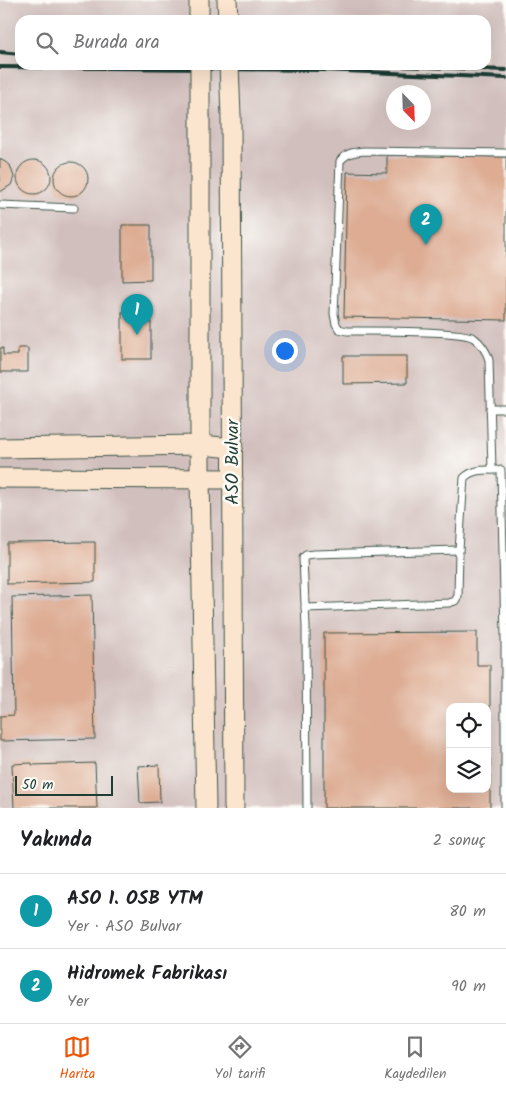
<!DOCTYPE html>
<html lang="tr">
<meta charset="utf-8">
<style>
:root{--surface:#fff;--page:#f2f2f2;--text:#202124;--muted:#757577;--line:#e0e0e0;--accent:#ea580c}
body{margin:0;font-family:Kalam,sans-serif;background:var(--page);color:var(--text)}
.controls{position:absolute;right:15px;bottom:15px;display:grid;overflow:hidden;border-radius:10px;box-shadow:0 5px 20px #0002}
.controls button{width:45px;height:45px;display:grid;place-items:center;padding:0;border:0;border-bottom:1px solid var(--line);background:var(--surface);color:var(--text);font:25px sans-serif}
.compass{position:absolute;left:386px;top:85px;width:45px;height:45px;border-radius:50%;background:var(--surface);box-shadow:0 5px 20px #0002;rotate:157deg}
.scale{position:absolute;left:15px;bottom:12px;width:98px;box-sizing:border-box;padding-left:5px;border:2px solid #1f3d34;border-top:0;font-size:14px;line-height:18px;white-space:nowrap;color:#1f3d34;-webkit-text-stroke:4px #fdfcf7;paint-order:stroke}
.you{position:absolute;left:284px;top:350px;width:18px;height:18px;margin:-12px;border:4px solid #fff;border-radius:50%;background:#1a73e8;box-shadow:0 0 0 8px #1a73e833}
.badge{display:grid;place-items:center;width:32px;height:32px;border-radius:50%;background:var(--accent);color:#fff;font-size:16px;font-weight:700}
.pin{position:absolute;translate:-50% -41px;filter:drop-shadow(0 1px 2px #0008)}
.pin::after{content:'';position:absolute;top:26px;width:18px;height:15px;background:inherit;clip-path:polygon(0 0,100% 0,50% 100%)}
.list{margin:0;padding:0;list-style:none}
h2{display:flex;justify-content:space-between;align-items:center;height:65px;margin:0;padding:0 20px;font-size:21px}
h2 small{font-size:16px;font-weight:400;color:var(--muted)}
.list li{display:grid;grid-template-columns:32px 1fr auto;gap:15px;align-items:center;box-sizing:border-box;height:75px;padding:0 20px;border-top:1px solid var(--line)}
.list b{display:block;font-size:19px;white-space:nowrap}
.list p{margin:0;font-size:16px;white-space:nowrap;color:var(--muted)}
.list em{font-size:16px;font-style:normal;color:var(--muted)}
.icon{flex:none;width:28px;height:28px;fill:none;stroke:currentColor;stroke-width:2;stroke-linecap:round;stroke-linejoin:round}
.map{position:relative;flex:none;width:506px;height:808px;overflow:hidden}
.search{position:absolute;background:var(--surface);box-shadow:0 5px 20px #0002;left:15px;right:15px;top:15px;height:55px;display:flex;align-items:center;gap:12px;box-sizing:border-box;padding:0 18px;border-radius:15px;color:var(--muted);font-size:19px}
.sheet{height:215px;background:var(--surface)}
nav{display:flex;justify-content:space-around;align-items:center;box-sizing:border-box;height:70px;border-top:1px solid var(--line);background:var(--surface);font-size:14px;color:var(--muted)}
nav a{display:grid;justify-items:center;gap:2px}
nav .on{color:var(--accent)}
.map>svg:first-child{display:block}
.industrial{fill:#d1bfbd;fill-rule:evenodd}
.building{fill:#ddac93}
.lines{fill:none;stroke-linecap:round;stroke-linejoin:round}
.lane-casing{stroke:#3f5549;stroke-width:9}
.secondary-casing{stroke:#3f5549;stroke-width:21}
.lane{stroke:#fff;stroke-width:7}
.secondary{stroke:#fce5cf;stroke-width:19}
.rail{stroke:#1f3d34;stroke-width:4}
.secondary-bridge-casing{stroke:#3f5549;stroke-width:21;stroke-linecap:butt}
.secondary-bridge{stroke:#fce5cf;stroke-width:19}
.labels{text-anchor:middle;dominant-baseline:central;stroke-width:5;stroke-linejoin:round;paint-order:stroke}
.street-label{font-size:18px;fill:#1f3d34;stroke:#fdfcf7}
</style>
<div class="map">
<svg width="506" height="808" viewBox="0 0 506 808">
<rect width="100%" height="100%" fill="#fdfcf7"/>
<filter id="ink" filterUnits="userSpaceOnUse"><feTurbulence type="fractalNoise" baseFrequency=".02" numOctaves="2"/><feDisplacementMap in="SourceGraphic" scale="10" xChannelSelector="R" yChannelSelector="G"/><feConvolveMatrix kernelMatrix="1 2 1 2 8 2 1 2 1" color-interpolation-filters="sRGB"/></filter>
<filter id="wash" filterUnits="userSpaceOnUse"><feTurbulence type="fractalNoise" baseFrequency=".0096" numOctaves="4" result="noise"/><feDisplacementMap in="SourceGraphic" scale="20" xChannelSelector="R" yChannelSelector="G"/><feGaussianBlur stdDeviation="1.12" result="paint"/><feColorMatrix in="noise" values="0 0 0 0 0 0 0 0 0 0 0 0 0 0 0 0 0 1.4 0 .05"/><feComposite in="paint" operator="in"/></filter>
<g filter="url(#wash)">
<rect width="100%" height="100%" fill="#f3dec2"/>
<path class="industrial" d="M0,0H506V808H0ZM20,20H486V65H20ZM394,92H424V122H394ZM450,707H487V789H450Z"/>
<g id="blocks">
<g class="building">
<polygon points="387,155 506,157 506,320 344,317 347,172 387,173"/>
<polygon points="0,159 10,165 14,177 11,185 0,192"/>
<circle cx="34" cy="177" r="17"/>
<circle cx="71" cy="179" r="17"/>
<polygon points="122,225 151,225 151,280 122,281"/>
<rect x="122" y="312" width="29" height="47"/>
<polygon points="0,348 3,348 3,355 18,355 18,348 28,348 28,372 0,372"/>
<polygon points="343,356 407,356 407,383 343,384"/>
<polygon points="95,542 95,582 7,584 7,543"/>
<polygon points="92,595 95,739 0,741 0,716 14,715 12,597"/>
<polygon points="477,632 477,665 490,665 490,710 487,710 487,707 450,707 450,789 487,789 487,758 490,758 490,808 324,808 324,633"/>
<polygon points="32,763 32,765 95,763 97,808 14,808 12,764"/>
<polygon points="159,765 160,802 140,803 138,766"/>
</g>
</g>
</g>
<g filter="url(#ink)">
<use href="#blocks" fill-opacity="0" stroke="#3f5549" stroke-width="1"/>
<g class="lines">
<g class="lane-casing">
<g id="lane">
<polyline points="0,205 74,208"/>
<polyline points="490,409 506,409"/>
<path d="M492,470L489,360C487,352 481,343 474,338C462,330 368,331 347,331L339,329L336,324L334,314L340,161C346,153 354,152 364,151L506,153"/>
<polyline points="501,470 505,634 505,808"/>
<path d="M305,608L449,603L455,601L458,596L459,550L464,478C473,469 484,470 496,470"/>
<polyline points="307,808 306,627 303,558 306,555 314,554 459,550"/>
</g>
</g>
<g class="secondary-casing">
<g id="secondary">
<polyline points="199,0 199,20"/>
<polyline points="227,0 228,20"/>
<polyline points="231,116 234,808"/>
<polyline points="200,117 200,478 206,808"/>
<polyline points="0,448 201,445 233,448"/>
<polyline points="0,478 233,479"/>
</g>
</g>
<use href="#lane" class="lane"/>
<use href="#secondary" class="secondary"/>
<g class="rail">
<polyline points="0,52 20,54"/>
<polyline points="374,65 506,70"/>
<polyline points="0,67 323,70 506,78"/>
</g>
<g class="secondary-bridge-casing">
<g id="secondary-bridge">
<polyline points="200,65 200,117"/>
<polyline points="229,65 231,116"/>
</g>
</g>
<use href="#secondary-bridge" class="secondary-bridge"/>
</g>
</g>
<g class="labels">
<g class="street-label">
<text transform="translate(233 462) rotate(-90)">ASO Bulvar</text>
</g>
</g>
</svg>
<div class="controls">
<button><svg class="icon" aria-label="locate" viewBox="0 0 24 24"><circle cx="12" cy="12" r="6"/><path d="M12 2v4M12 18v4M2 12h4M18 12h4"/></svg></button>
<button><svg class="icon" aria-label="layers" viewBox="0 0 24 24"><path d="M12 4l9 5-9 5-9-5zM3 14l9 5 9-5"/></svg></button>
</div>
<svg class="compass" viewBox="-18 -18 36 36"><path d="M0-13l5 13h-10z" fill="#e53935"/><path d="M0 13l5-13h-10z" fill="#757577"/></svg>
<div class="scale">50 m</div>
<div class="you"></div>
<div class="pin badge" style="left:137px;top:335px;background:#0f9aa8">1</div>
<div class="pin badge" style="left:426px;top:245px;background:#0f9aa8">2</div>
<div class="search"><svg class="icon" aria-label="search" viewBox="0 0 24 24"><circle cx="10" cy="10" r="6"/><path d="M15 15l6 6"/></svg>Burada ara</div>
</div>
<section class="sheet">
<h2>Yakında<small>2 sonuç</small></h2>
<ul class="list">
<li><span class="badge" style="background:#0f9aa8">1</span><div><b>ASO 1. OSB YTM</b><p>Yer · ASO Bulvar</p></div><em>80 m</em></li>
<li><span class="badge" style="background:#0f9aa8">2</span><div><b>Hidromek Fabrikası</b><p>Yer</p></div><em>90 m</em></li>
</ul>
</section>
<nav>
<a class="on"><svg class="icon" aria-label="map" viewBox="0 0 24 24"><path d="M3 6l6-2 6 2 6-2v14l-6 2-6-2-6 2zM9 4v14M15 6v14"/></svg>Harita</a>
<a><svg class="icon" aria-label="directions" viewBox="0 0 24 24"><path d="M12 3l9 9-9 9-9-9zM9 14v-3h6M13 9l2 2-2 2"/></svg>Yol tarifi</a>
<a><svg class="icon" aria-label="saved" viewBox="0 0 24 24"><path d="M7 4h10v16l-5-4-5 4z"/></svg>Kaydedilen</a>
</nav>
